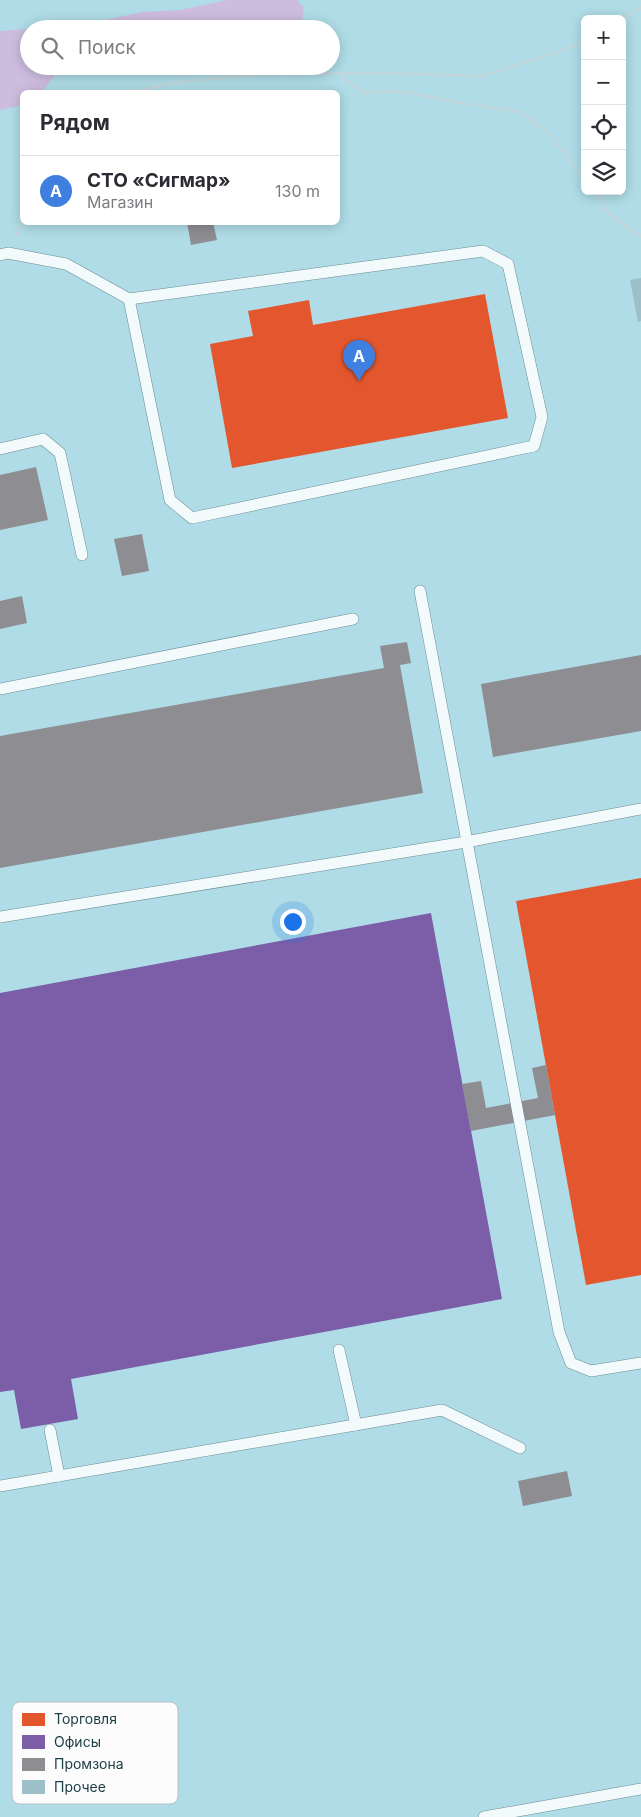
<!DOCTYPE html>
<html lang="ru">
<meta charset="utf-8">
<style>
:root{--surface:#fff;--page:#f2f2f3;--text:#2b2b33;--muted:#7c7c81;--line:#e1e1e2;--accent:#4e747c}
body{margin:0;font-family:Inter,sans-serif;background:var(--page);color:var(--text)}
.controls{position:absolute;right:15px;top:15px;display:grid;overflow:hidden;border-radius:8px;box-shadow:0 2px 12px #0003}
.controls button{width:45px;height:45px;display:grid;place-items:center;padding:0;border:0;border-bottom:1px solid var(--line);background:var(--surface);color:var(--text);font:25px sans-serif}
.you{position:absolute;left:292px;top:921px;width:18px;height:18px;margin:-12px;border:4px solid #fff;border-radius:50%;background:#1a73e8;box-shadow:0 0 0 8px #1a73e833}
.badge{display:grid;place-items:center;width:32px;height:32px;border-radius:50%;background:var(--accent);color:#fff;font-size:16px;font-weight:700}
.pin{position:absolute;translate:-50% -41px;filter:drop-shadow(0 1px 2px #0008)}
.pin::after{content:'';position:absolute;top:26px;width:18px;height:15px;background:inherit;clip-path:polygon(0 0,100% 0,50% 100%)}
.list{margin:0;padding:0;list-style:none}
h2{display:flex;justify-content:space-between;align-items:center;height:65px;margin:0;padding:0 20px;font-size:21px}
h2 small{font-size:16px;font-weight:400;color:var(--muted)}
.list li{display:grid;grid-template-columns:32px 1fr auto;gap:15px;align-items:center;box-sizing:border-box;height:70px;padding:0 20px;border-top:1px solid var(--line)}
.list b{display:block;font-size:19px;white-space:nowrap}
.list p{margin:0;font-size:16px;white-space:nowrap;color:var(--muted)}
.list em{font-size:16px;font-style:normal;color:var(--muted)}
.icon{flex:none;width:28px;height:28px;fill:none;stroke:currentColor;stroke-width:2;stroke-linecap:round;stroke-linejoin:round}
.map{position:relative;flex:none;width:641px;height:1817px;overflow:hidden}
.search{position:absolute;background:var(--surface);box-shadow:0 2px 12px #0003;left:20px;top:20px;width:320px;height:55px;display:flex;align-items:center;gap:12px;box-sizing:border-box;padding:0 18px;border-radius:28px;color:var(--muted);font-size:19px}
.panel{position:absolute;background:var(--surface);box-shadow:0 2px 12px #0003;left:20px;top:90px;width:320px;height:135px;border-radius:8px}
.map>svg:first-child{display:block}
.green{fill:#cdbcde}
.shops{fill:#e4572e}
.offices{fill:#7b5ea7}
.industry{fill:#8d8d92}
.building{fill:#9dc0c8}
.lines{fill:none;stroke-linecap:round;stroke-linejoin:round}
.service-casing{stroke:#6c8d94;stroke-width:12}
.path{stroke:#c8d5d8;stroke-width:3;stroke-dasharray:4 2.5;stroke-linecap:butt}
.service{stroke:#f3fafb;stroke-width:11}
.key{fill:#fcfcfc;stroke:#b8c2c4;stroke-width:1}
.key-label{font-size:14px;fill:#1a3c43}
</style>
<div class="map">
<svg width="641" height="1817" viewBox="0 0 641 1817">
<rect width="100%" height="100%" fill="#afdce6"/>
<g class="green">
<polygon points="228,0 297,0 304,8 301,29 41,29 95,22 142,12 179,10"/>
<polygon points="29,29 29,66 62,66 42,92 22,92 22,105 0,110 0,31"/>
</g>
<g class="shops">
<polygon points="485,294 508,418 232,468 210,344 253,336 248,311 309,300 313,325"/>
<polygon points="641,878 641,1275 586,1285 516,901"/>
</g>
<polygon class="offices" points="431,913 502,1299 71,1379 78,1419 21,1429 14,1390 0,1392 0,993"/>
<g class="industry">
<polygon points="187,222 213,222 217,240 191,245"/>
<polygon points="36,467 48,520 0,530 0,475"/>
<polygon points="142,534 149,571 122,576 114,539"/>
<polygon points="22,596 27,623 0,629 0,601"/>
<polygon points="407,642 411,663 400,665 423,793 0,868 0,736 384,668 380,646"/>
<polygon points="641,655 641,731 493,757 481,684"/>
<polygon points="546,1065 555,1115 471,1131 462,1084 481,1081 486,1108 538,1098 532,1068"/>
<polygon points="567,1471 572,1496 523,1506 518,1481"/>
</g>
<polygon class="building" points="641,278 641,321 638,322 630,280"/>
<g class="lines">
<g class="service-casing">
<g id="service">
<polyline points="0,255 8,253 66,264 129,299 483,251 508,264 542,417 534,446 192,518 170,500 129,299"/>
<polyline points="0,449 43,439 60,453 82,555"/>
<polyline points="420,591 559,1332 571,1363 591,1371 641,1363"/>
<polyline points="0,689 353,619"/>
<polyline points="0,917 466,842 641,809"/>
<polyline points="339,1350 356,1425"/>
<polyline points="50,1430 59,1476"/>
<polyline points="0,1486 442,1410 520,1448"/>
<polyline points="484,1817 641,1789"/>
</g>
</g>
<g class="path">
<polyline points="622,20 641,7"/>
<polyline points="337,73 364,93 398,91 474,105 520,112 550,134 585,180"/>
<polyline points="130,92 180,82 262,74 382,73 482,76 549,55 585,41"/>
<polyline points="593,191 608,213 641,237"/>
<polyline points="16,235 22,222"/>
</g>
<use href="#service" class="service"/>
</g>
<rect x="12" y="1702" width="166" height="102" rx="8" class="key"/>
<rect x="22" y="1713" width="23" height="13" fill="#e4572e"/>
<rect x="22" y="1735" width="23" height="14" fill="#7b5ea7"/>
<rect x="22" y="1758" width="23" height="13" fill="#8d8d92"/>
<rect x="22" y="1780" width="23" height="14" fill="#9dc0c8"/>
<g class="key-label">
<text x="54" y="1724">Торговля</text>
<text x="54" y="1747">Офисы</text>
<text x="54" y="1769">Промзона</text>
<text x="54" y="1792">Прочее</text>
</g>
</svg>
<div class="controls">
<button>+</button>
<button>−</button>
<button><svg class="icon" aria-label="locate" viewBox="0 0 24 24"><circle cx="12" cy="12" r="6"/><path d="M12 2v4M12 18v4M2 12h4M18 12h4"/></svg></button>
<button><svg class="icon" aria-label="layers" viewBox="0 0 24 24"><path d="M12 4l9 5-9 5-9-5zM3 14l9 5 9-5"/></svg></button>
</div>
<div class="you"></div>
<div class="pin badge" style="left:359px;top:381px;background:#3f7fe0">A</div>
<div class="search"><svg class="icon" aria-label="search" viewBox="0 0 24 24"><circle cx="10" cy="10" r="6"/><path d="M15 15l6 6"/></svg>Поиск</div>
<section class="panel">
<h2>Рядом<small></small></h2>
<ul class="list">
<li><span class="badge" style="background:#3f7fe0">A</span><div><b>СТО «Сигмар»</b><p>Магазин</p></div><em>130 m</em></li>
</ul>
</section>
</div>
